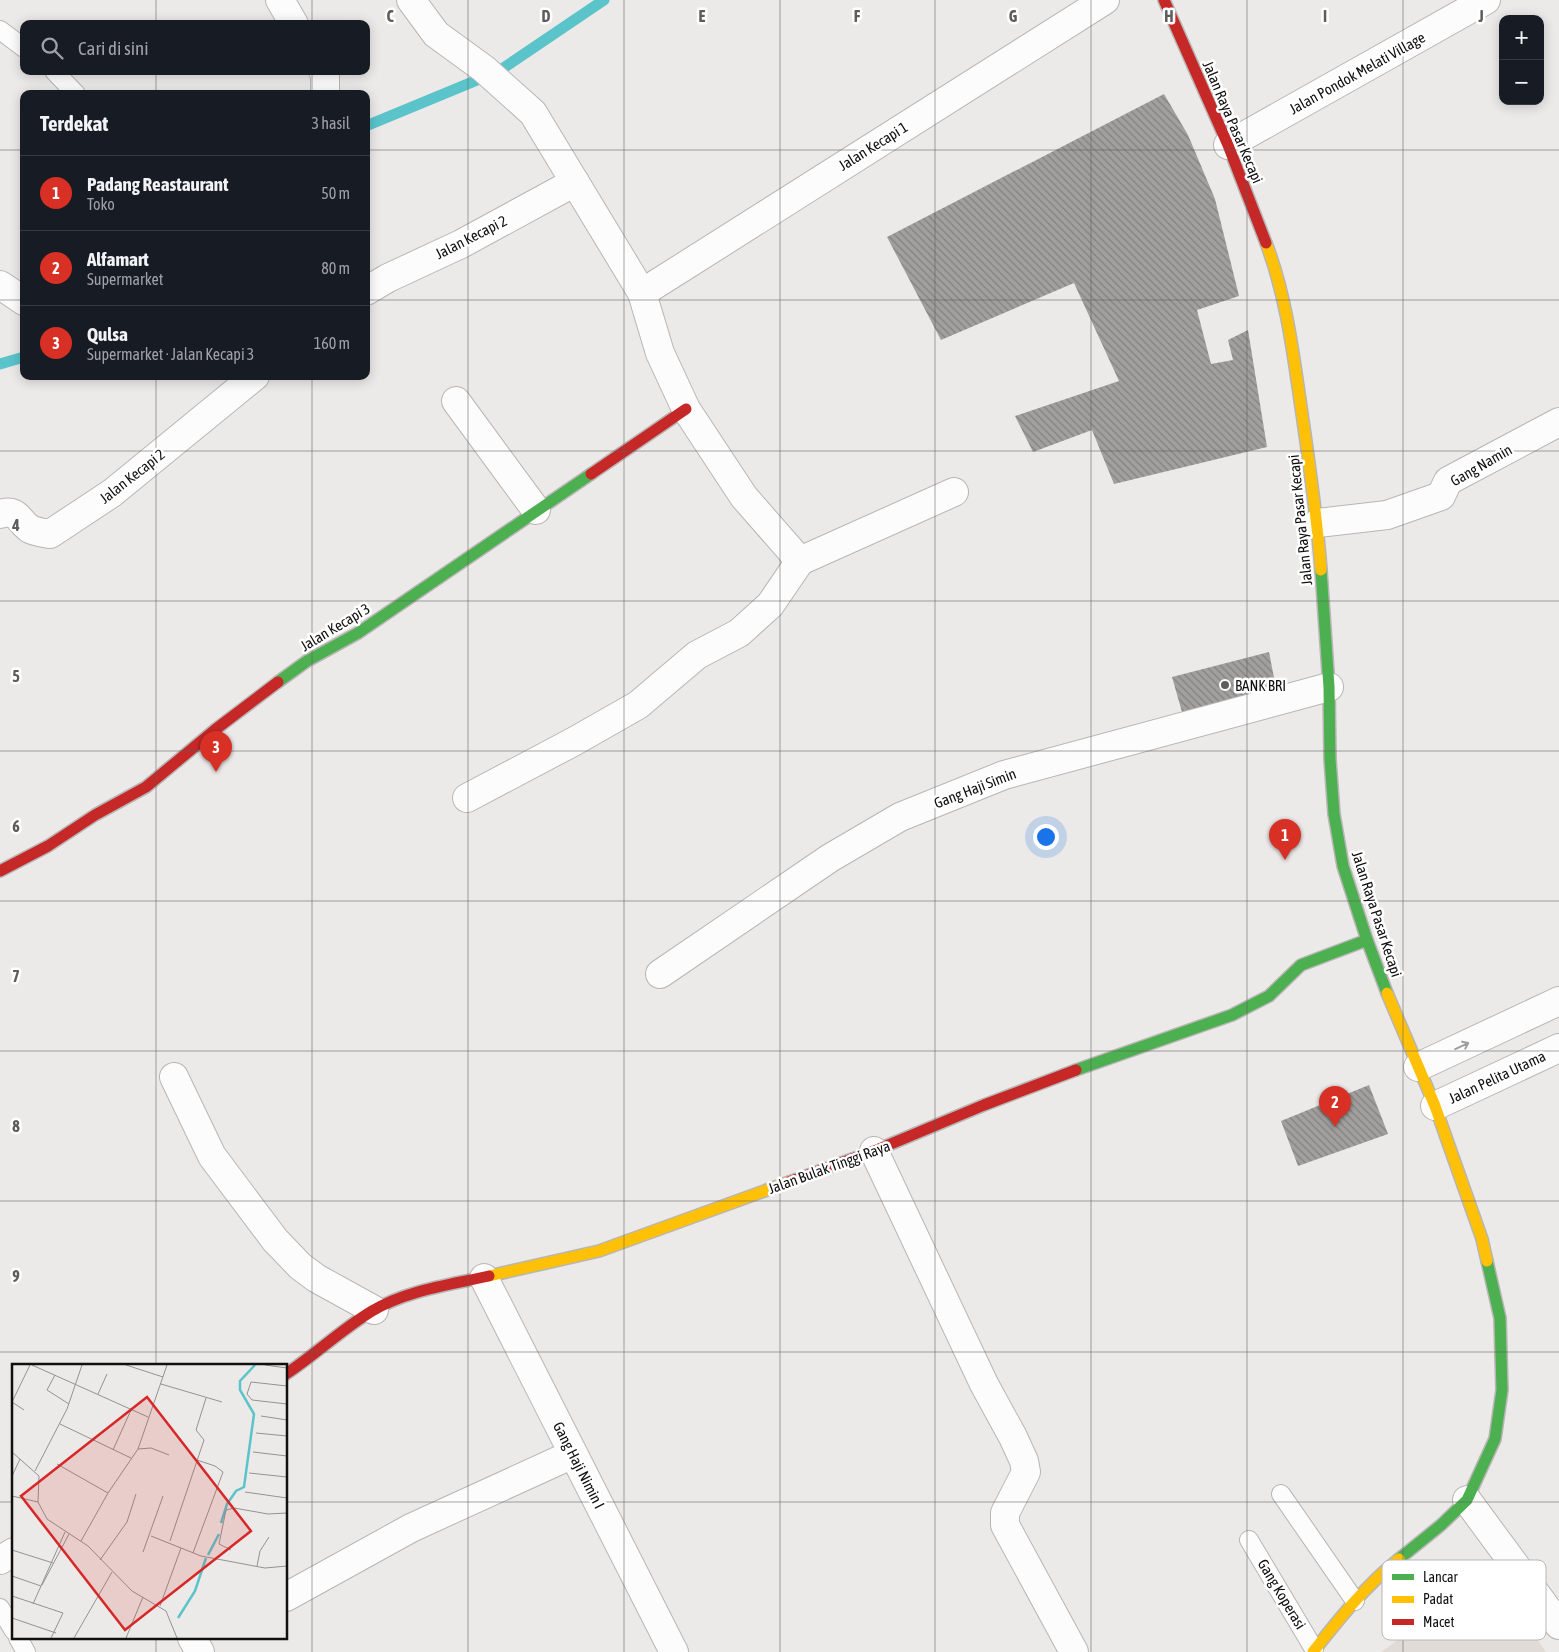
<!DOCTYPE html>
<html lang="id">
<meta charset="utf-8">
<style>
:root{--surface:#171b24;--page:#242831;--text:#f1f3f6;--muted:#9ea1a6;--line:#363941;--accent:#d93025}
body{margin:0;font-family:"Asap Condensed",sans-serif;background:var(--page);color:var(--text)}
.controls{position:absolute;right:15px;top:15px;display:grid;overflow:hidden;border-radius:10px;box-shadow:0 2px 12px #0003}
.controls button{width:45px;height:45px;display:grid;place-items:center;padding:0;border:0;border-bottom:1px solid var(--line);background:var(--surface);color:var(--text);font:25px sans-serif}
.you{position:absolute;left:1045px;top:836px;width:18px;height:18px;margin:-12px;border:4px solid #fff;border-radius:50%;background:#1a73e8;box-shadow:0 0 0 8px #1a73e833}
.badge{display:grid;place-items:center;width:32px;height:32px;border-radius:50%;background:var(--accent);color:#fff;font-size:16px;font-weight:700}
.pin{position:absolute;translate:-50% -41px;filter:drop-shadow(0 1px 2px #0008)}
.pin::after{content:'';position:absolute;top:26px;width:18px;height:15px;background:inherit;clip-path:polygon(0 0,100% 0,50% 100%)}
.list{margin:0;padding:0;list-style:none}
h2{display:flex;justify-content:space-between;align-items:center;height:65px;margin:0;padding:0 20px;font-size:21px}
h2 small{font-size:16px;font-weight:400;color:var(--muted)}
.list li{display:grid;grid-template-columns:32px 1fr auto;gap:15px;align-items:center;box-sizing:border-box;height:75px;padding:0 20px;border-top:1px solid var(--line)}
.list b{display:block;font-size:19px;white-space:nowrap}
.list p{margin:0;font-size:16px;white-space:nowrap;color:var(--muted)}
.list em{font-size:16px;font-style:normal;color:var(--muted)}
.icon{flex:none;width:28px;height:28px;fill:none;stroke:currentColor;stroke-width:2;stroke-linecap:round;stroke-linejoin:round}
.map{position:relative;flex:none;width:1559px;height:1652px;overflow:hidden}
.search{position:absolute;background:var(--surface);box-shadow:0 2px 12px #0003;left:20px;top:20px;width:350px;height:55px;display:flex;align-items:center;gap:12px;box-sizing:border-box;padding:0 18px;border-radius:10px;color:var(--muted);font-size:19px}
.panel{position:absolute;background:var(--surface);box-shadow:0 2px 12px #0003;left:20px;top:90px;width:350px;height:290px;border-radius:10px}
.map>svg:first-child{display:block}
.built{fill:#e0dbd6}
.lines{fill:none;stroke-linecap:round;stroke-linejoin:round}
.stream{stroke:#5ac4ca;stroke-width:11}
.building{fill:url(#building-back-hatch)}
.lane-casing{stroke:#b8b6b5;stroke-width:20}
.street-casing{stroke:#b8b6b5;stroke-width:30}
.fast-casing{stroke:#b8b6b5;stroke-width:14}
.slow-casing{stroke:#b8b6b5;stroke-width:14}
.jam-casing{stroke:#b8b6b5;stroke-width:14}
.lane{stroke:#fcfcfc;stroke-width:18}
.street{stroke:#fcfcfc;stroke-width:28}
.fast{stroke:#4caf50;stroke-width:11}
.slow{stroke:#ffc107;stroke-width:11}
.jam{stroke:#c62828;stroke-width:11}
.oneway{stroke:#9e9e9e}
.grid{fill:none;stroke:#5e5c5c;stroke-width:1;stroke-opacity:0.55}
.poi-dot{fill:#5e5c5c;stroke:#fff;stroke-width:2}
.labels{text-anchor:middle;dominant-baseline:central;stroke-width:5;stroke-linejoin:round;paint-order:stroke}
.street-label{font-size:15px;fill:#111010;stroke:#fff}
.poi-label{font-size:15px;fill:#111010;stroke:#fff;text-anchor:start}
.inset-river{fill:none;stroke:#5ac4ca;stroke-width:2.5}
.inset-road{fill:none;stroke:#949392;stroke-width:1}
.view{fill:#d62828;fill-opacity:0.15;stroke:#d62828;stroke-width:2.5}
.inset-edge{fill:none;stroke:#111010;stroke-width:2.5}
.key{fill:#fff;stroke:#b8b7b7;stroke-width:1}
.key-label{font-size:14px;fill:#111010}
.grid-label{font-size:16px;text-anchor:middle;font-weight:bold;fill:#5e5c5c;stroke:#fff;stroke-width:5;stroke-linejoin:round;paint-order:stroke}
</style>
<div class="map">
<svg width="1559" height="1652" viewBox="0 0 1559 1652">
<defs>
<pattern id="building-back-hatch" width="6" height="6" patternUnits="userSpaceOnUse" patternTransform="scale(1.25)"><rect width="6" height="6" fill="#a1a09e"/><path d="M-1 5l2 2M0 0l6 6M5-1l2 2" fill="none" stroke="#82817f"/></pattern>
</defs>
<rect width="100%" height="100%" fill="#eceae8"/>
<polygon class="built" points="1491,1573 1546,1652 1381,1652"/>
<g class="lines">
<g class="stream">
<polyline points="366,126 499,71 604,0"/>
<polyline points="0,364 24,357"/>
</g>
</g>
<g class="building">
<polygon points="1164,94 1188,135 1215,199 1239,296 1197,310 1211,364 1233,360 1228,340 1248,330 1267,447 1114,484 1092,430 1033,452 1015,416 1119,381 1074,283 941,340 887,237"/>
<polygon points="1269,652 1277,693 1184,719 1172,677"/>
<polygon points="1369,1085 1388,1134 1298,1166 1281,1121"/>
</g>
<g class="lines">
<g class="lane-casing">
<g id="lane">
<polyline points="0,30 24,48"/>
<polyline points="54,71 76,94"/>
<polyline points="1281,1494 1355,1601"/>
<polyline points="1249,1540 1314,1649"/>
<polyline points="0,1608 14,1631"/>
<polyline points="18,1638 26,1652"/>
</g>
</g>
<g class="street-casing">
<g id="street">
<polyline points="280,0 294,24"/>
<polyline points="411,0 436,34 484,69 533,113 642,293 660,353 686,409 744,497 800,561"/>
<polyline points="323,71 325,75 325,94"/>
<polyline points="1228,145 1486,0"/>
<polyline points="0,285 24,301"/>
<polyline points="366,291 388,278 461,244 575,182"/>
<polyline points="642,293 1105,0"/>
<polyline points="456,401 536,510"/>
<path d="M0,514C18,508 18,521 30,529C36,532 44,533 50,534L112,493L255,376"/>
<polyline points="1318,523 1387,515 1441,496 1448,481 1559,422"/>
<polyline points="467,798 573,742 638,705 697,655 739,633 770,605 800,561 954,492"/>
<polyline points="660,974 830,858 900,817 1004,775 1329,687"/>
<polyline points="1418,1067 1559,1001"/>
<polyline points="174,1077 212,1156 275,1240 300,1266 316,1278 374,1310"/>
<polyline points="1435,1106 1559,1048"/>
<polyline points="874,1151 984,1384 1013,1437 1024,1461 1026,1472 1005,1513 1005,1525 1074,1652"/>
<polyline points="484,1278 674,1652"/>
<polyline points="1467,1500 1559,1625"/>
<polyline points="0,1560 14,1552"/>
<polyline points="286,1597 411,1528 573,1454"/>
<polyline points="192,1638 200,1652"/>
</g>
</g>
<g class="fast-casing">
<g id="fast">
<polyline points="1321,570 1329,687 1330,759 1334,814 1343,866 1367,940 1387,993"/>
<polyline points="278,682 307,661 358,633 591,474"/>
<polyline points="1076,1070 1232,1015 1269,996 1301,965 1367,940"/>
<polyline points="1399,1559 1441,1525 1467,1500 1495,1439 1502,1390 1500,1318 1487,1261"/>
</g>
</g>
<g class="slow-casing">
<g id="slow">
<path d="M1266,243C1286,295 1293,352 1301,407C1309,461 1317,515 1321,570"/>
<polyline points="1387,993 1435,1106 1482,1239 1487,1261"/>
<polyline points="489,1276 599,1251 789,1182"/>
<path d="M1313,1652C1339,1619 1366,1585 1399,1559"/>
</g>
</g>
<g class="jam-casing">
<g id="jam">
<polyline points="1164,0 1228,145 1266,243"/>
<polyline points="591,474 686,409"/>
<polyline points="0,871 48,846 95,815 146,787 216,729 278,682"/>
<polyline points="789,1182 874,1151 984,1105 1076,1070"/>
<path d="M286,1374C316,1354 342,1329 372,1311C407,1290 450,1285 489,1276"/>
</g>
</g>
<use href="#lane" class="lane"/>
<use href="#street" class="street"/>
<use href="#fast" class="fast"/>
<use href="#slow" class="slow"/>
<use href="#jam" class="jam"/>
</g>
<defs><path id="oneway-shaft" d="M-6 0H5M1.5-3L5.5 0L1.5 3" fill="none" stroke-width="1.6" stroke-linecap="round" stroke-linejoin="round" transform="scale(1.25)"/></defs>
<use class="oneway" href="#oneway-shaft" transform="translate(1462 1046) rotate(-25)"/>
<path class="grid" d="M156,0V24M312,0V24M468,0V1652M624,0V1652M780,0V1652M935,0V1652M1091,0V1652M1247,0V1652M1403,0V1652M156,71V94M312,71V94M0,150H24M366,150H1559M0,300H24M366,300H1559M156,376V1366M312,376V1652M0,451H1559M0,601H1559M0,751H1559M0,901H1559M0,1051H1559M0,1201H1559M0,1352H1559M0,1502H14M286,1502H1559M156,1638V1652"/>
<circle class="poi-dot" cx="1225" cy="685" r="5"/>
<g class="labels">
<g class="street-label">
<text transform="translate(1357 73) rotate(-29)">Jalan Pondok Melati Village</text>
<text transform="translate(1233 122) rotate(67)">Jalan Raya Pasar Kecapi</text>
<text transform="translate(873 146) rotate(-32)">Jalan Kecapi 1</text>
<text transform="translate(471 237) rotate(-27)">Jalan Kecapi 2</text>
<text transform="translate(1481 465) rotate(-30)">Gang Namin</text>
<text transform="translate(132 476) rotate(-38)">Jalan Kecapi 2</text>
<text transform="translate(1300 520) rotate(-96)">Jalan Raya Pasar Kecapi</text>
<text transform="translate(335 627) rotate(-31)">Jalan Kecapi 3</text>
<text transform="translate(975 788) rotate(-21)">Gang Haji Simin</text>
<text transform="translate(1377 914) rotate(72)">Jalan Raya Pasar Kecapi</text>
<text transform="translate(1497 1077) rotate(-25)">Jalan Pelita Utama</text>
<text transform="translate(829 1167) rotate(-20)">Jalan Bulak Tinggi Raya</text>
<text transform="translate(579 1465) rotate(63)">Gang Haji Nimin I</text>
<text transform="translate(1282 1594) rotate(59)">Gang Koperasi</text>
</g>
<g class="poi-label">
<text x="1235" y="685">BANK BRI</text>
</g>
</g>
<g transform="translate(12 1364)">
<rect width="275" height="275" fill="#eceae8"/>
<path class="inset-river" d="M209,159L215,140L224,127L232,123L242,50L228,26V17L243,1M196,191L207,170M166,254L183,227L194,194"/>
<path class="inset-road" d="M20,1L136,53M114,1L151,13M253,1L275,4M43,11L35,26L57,40M149,20L210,38M275,22L239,18L235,30L240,36L275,40M86,30L95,10M12,46L0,38L18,1M249,52L275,56M48,60L119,94M244,69L275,72M126,85L139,84L157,91M101,86L119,46M0,88L27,112L26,138L35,155L76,182L120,227L154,247L165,274M241,88L275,92M45,100L96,129M23,107L55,45L70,1M237,109L275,113M0,112L8,95M233,128L275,134M0,132L26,138M139,172L189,192L253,204L275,202M69,177L96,129L126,85L155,1M158,177L192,76L184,66L194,34M0,186L41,199M219,186L207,180L214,146L222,144L256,150L275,149M131,188L151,132M181,189L211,108L203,102L185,96M88,196L115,158L124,130M245,202L248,187L257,173M0,212L29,222M30,221L57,170M0,232L51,249L39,274M21,240L53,168M148,242L169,184M0,254L44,269M62,274L100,208M114,274L131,233"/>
<path class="view" d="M135,33L239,167L113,266L9,132Z"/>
<rect width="275" height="275" class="inset-edge"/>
</g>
<rect x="1382" y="1560" width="164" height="80" rx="8" class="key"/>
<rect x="1392" y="1574" width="22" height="6" fill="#4caf50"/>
<rect x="1392" y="1596" width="22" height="7" fill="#ffc107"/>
<rect x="1392" y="1619" width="22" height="6" fill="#c62828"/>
<g class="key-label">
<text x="1423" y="1582">Lancar</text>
<text x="1423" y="1604">Padat</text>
<text x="1423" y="1627">Macet</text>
</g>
<g class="grid-label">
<text x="390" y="22">C</text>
<text x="546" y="22">D</text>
<text x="702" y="22">E</text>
<text x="857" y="22">F</text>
<text x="1013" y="22">G</text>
<text x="1169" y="22">H</text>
<text x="1325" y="22">I</text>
<text x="1481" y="22">J</text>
<text x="16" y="531">4</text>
<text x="16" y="682">5</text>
<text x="16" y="832">6</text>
<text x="16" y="982">7</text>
<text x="16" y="1132">8</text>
<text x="16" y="1282">9</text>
</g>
</svg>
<div class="controls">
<button>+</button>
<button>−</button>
</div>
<div class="you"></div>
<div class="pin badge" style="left:1285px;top:860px">1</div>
<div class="pin badge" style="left:1335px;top:1127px">2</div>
<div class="pin badge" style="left:216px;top:772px">3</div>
<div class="search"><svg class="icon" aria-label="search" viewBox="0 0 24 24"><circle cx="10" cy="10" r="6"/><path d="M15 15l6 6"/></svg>Cari di sini</div>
<section class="panel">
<h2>Terdekat<small>3 hasil</small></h2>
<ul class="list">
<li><span class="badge">1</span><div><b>Padang Reastaurant</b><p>Toko</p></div><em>50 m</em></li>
<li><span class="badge">2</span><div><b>Alfamart</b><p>Supermarket</p></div><em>80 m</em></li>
<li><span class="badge">3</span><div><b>Qulsa</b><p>Supermarket · Jalan Kecapi 3</p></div><em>160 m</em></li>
</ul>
</section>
</div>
